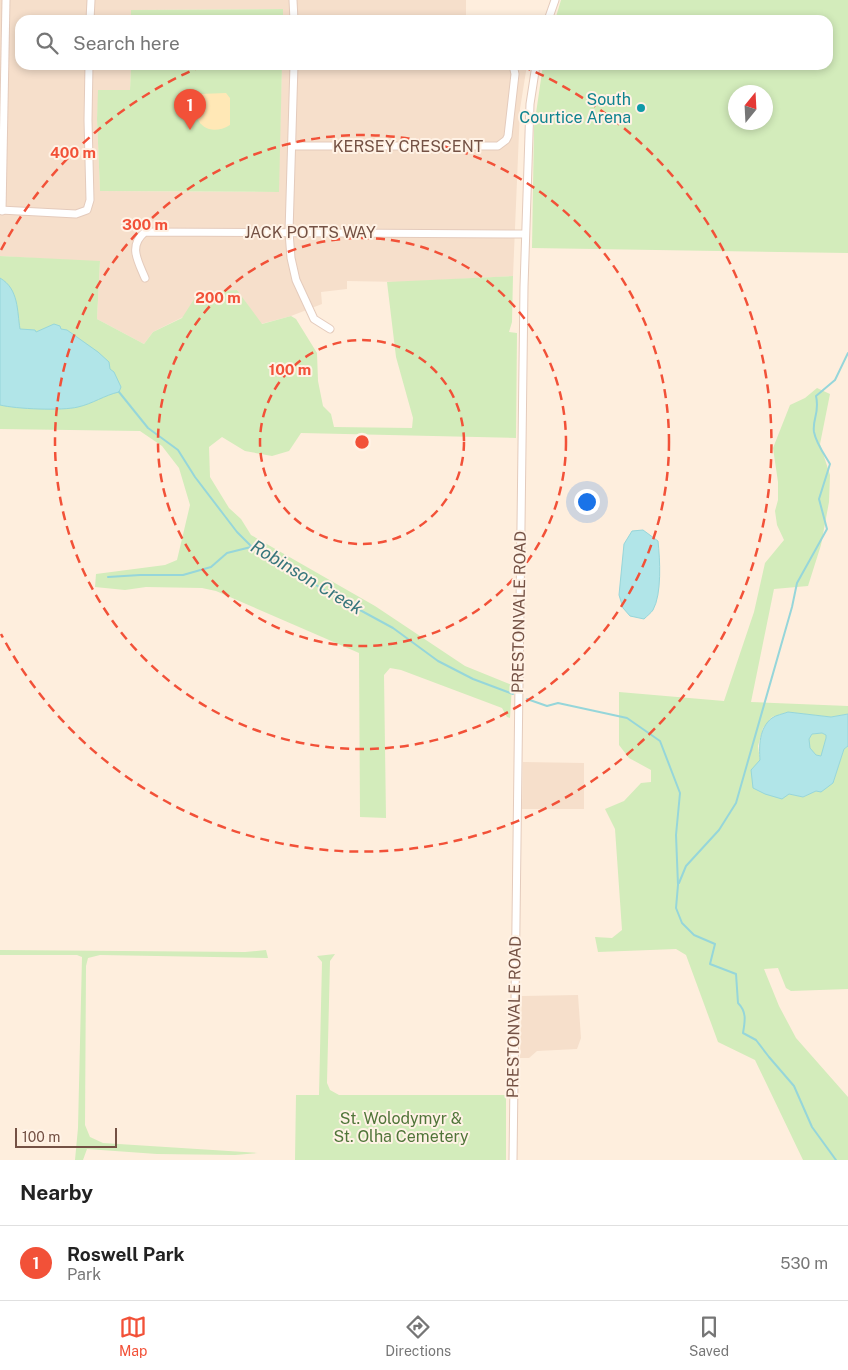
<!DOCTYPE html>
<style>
:root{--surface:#fff;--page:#f6f6f6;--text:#222;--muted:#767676;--line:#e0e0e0;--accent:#f25138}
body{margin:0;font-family:"Public Sans",sans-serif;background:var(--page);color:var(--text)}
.compass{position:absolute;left:728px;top:85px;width:45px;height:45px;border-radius:50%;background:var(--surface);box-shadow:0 2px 8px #0003;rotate:18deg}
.scale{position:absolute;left:15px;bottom:12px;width:102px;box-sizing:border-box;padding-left:5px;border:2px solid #745144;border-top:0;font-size:14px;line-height:18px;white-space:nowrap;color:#745144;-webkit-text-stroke:4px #fff2e5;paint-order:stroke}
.you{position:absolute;left:586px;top:501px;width:18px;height:18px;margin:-12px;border:4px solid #fff;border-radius:50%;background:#1a73e8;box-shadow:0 0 0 8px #1a73e833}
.badge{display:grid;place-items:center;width:32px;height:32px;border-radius:50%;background:var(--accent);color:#fff;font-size:16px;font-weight:700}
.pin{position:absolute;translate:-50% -41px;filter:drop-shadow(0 1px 2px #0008)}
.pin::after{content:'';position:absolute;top:26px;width:18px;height:15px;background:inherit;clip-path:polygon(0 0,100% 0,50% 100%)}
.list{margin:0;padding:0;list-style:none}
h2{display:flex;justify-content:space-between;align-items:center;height:65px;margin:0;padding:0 20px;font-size:21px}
h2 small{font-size:16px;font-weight:400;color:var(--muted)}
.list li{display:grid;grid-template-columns:32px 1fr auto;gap:15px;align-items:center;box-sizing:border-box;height:75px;padding:0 20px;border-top:1px solid var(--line)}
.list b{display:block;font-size:19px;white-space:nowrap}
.list p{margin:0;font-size:16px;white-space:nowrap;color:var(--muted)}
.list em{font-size:16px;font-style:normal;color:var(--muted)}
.icon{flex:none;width:28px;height:28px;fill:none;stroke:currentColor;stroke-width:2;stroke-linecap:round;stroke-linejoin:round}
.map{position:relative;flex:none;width:848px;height:1160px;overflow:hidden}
.search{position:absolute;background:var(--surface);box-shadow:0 2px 8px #0003;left:15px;right:15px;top:15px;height:55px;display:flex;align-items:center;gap:12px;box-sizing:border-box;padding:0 18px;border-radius:15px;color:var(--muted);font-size:19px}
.sheet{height:140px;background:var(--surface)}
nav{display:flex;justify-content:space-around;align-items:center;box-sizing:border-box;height:70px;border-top:1px solid var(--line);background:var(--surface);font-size:14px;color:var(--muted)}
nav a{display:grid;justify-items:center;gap:2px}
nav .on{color:var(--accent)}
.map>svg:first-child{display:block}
.residential{fill:#f6dfcb}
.green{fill:#d3ecbb;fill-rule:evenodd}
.sand{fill:#ffe8b6}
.water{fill:#b1e5e8;stroke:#96d6da;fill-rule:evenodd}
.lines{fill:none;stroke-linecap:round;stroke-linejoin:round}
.stream{stroke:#96d6da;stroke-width:2}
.minor-casing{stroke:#e4cbbc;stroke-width:9}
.minor{stroke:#fff;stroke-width:7}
.ring{fill:none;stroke:#f25138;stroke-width:2.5;stroke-dasharray:9 6}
.culture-dot{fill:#0f9aa8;stroke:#fff2e5;stroke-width:2}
.labels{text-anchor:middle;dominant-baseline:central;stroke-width:4;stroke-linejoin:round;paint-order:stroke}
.culture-label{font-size:16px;fill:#0d838f;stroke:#fff2e5;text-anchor:end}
.street-label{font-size:16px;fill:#745144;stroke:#fff2e5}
.park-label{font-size:16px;fill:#507539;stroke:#fff2e5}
.water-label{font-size:18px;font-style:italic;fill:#37767c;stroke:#fff2e5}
.centre{fill:#f25138;stroke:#fff2e5;stroke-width:2.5}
.ring-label{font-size:15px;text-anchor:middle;font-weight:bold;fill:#f25138;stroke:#fff2e5;stroke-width:4;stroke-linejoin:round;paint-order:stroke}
</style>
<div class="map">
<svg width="848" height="1160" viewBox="0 0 848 1160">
<rect width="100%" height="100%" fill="#feeedd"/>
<g class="residential">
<polygon points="0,0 466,0 466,20 283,20 283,9 132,10 131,20 20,20 20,65 131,65 130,90 99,90 97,119 100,191 278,192 282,65 527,65 520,109 513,276 402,282 347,281 347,289 321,292 322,304 291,316 261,324 237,290 153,332 144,344 97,319 100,262 0,256"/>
<polygon points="523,762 584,763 584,809 522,809"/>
<polygon points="578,995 581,1038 577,1049 537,1051 529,1058 520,1058 522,996"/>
</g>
<g class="green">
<path d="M561,0H848V253L532,248L534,127L543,65H828V20H555ZM766,92V122H736V92Z"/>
<polygon points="283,9 283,20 131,20 131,10"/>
<polygon points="131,65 282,65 279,192 100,191 97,119 98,90 130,90"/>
<polygon points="0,256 100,261 97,319 144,344 153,332 182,318 198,293 237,290 262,324 291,316 296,319 317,353 318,381 323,406 331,414 334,427 412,428 413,418 396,357 387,282 513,276 512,322 509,332 517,333 516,438 301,433 289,451 272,456 245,451 222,437 209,447 210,477 229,508 241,519 251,535 375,606 465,666 512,685 510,718 507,717 502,708 401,670 390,668 384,675 386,818 360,817 359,653 216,591 202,588 146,587 125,590 95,587 96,574 165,565 177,560 190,505 179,468 162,446 140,431 0,429"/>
<polygon points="817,388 830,394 820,444 830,475 829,502 821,545 808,586 774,589 751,702 848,706 848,714 831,717 788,712 772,717 763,728 758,746 760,760 789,794 803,797 833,783 844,749 848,746 848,989 791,991 786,988 778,968 764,969 779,1006 796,1038 848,1097 848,1160 803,1160 755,1060 718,1042 686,955 676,949 598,952 595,937 612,938 622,930 615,829 605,809 624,801 641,783 651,782 651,770 629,758 619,745 619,692 724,701 754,612 765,563 784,540 777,525 775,511 778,500 778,482 773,448 790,405 805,398"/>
<polygon points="822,733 826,735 826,738 822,756 816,755 809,748 809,739 812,734"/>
<polygon points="0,950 245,952 266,950 268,958 100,955 88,958 86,966 85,1125 90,1137 103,1143 258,1153 235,1155 157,1154 87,1149 83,1160 75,1160 78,1128 82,957 77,955 0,955"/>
<polygon points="335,954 330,961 327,1083 330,1090 339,1095 506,1095 506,1160 295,1160 296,1095 319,1095 322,962 317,956"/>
</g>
<path class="sand" d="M226,93L230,98V125C205,140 187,117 200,94Z"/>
<g class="water">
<path d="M0,278C19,289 17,311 20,329L35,330L36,332L54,324L60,326L61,329L67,330L98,352L109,362L110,369L114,372L121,387L119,392C105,395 92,404 78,407C62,411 16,409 0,405Z"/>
<path d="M643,530L658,541C660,559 662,594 653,610C651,613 647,616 644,619L630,616L623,608L619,595L624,544L632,531Z"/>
<path d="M788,712L831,717L848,714V746L844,749L833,783L821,792L816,791L803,797L789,794L782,799L765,794L753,788L751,770L760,760C759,746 759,728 772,718C776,715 783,714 788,712ZM822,733L826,735V738L821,756L816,755L810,748L809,739L812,734Z"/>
</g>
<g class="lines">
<g class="stream">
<polyline points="119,392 148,428 178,450 195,477 224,515 237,532 252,547 336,597 393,628 438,661 473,679 513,694"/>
<polyline points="108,577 140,575 183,575 211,567 227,553 251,547"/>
<path d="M527,699L547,706L558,703L627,718L660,741L680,793L676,835L678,885L676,908L682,923L694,935L715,944L710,964L736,974L738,1003C747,1012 745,1021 743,1033L756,1040L769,1057L794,1086L812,1127L836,1160"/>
<path d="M679,883L686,866L719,830L736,803L792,607L797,583L827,529L819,499L830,464C824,454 816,443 814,432C812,419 820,413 816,396L835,380L848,353"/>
</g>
<g class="minor-casing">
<g id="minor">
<polyline points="293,0 294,20"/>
<polyline points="90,20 91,0"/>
<polyline points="548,20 555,0"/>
<polyline points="294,65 289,232 291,258 296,280 314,319 330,329"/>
<polyline points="292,146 498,146 506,140 508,136 515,74 513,65"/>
<polyline points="0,210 76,214 87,210 90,200 88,120 89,65"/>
<polyline points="2,211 6,0"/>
<path d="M145,278C138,261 128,246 145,232L525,234"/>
<polyline points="513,1160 524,287 530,104 536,65"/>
</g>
</g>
<use href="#minor" class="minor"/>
</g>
<g class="ring">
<circle cx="362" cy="442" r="102"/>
<circle cx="362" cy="442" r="204"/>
<circle cx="362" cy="442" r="307"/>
<path d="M1 250A409 409 0 0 1 202 66M522 66A409 409 0 1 1 1 634"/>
</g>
<circle class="culture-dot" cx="641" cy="108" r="5"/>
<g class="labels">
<g class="culture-label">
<text x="631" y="99">South<tspan x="631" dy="18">Courtice Arena</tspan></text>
</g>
<g class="street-label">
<text x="408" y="146">KERSEY CRESCENT</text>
<text x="310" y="232">JACK POTTS WAY</text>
<text transform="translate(519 612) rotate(-89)">PRESTONVALE ROAD</text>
<text transform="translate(514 1017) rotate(-89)">PRESTONVALE ROAD</text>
</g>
<g class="park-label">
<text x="401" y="1118">St. Wolodymyr &amp;<tspan x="401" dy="18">St. Olha Cemetery</tspan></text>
</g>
<g class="water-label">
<text transform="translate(307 577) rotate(31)">Robinson Creek</text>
</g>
</g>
<circle cx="362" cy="442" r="8" class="centre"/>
<g class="ring-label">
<text x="73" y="158">400 m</text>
<text x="145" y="230">300 m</text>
<text x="218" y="303">200 m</text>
<text x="290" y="375">100 m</text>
</g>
</svg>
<svg class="compass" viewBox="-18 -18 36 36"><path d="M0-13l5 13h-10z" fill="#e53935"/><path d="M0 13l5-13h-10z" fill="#767676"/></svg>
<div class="scale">100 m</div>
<div class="you"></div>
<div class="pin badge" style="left:190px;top:130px">1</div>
<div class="search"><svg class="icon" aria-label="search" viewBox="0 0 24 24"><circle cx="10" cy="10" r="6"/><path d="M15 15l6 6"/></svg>Search here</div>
</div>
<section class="sheet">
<h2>Nearby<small></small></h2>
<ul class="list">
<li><span class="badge">1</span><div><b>Roswell Park</b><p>Park</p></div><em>530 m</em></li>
</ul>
</section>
<nav>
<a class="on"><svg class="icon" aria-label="map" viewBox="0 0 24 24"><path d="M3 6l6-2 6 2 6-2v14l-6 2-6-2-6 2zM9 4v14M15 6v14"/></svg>Map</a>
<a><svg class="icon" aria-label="directions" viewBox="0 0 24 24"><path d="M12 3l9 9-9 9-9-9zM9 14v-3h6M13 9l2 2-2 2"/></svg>Directions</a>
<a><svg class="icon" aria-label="saved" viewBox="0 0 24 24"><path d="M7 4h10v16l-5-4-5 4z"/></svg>Saved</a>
</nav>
